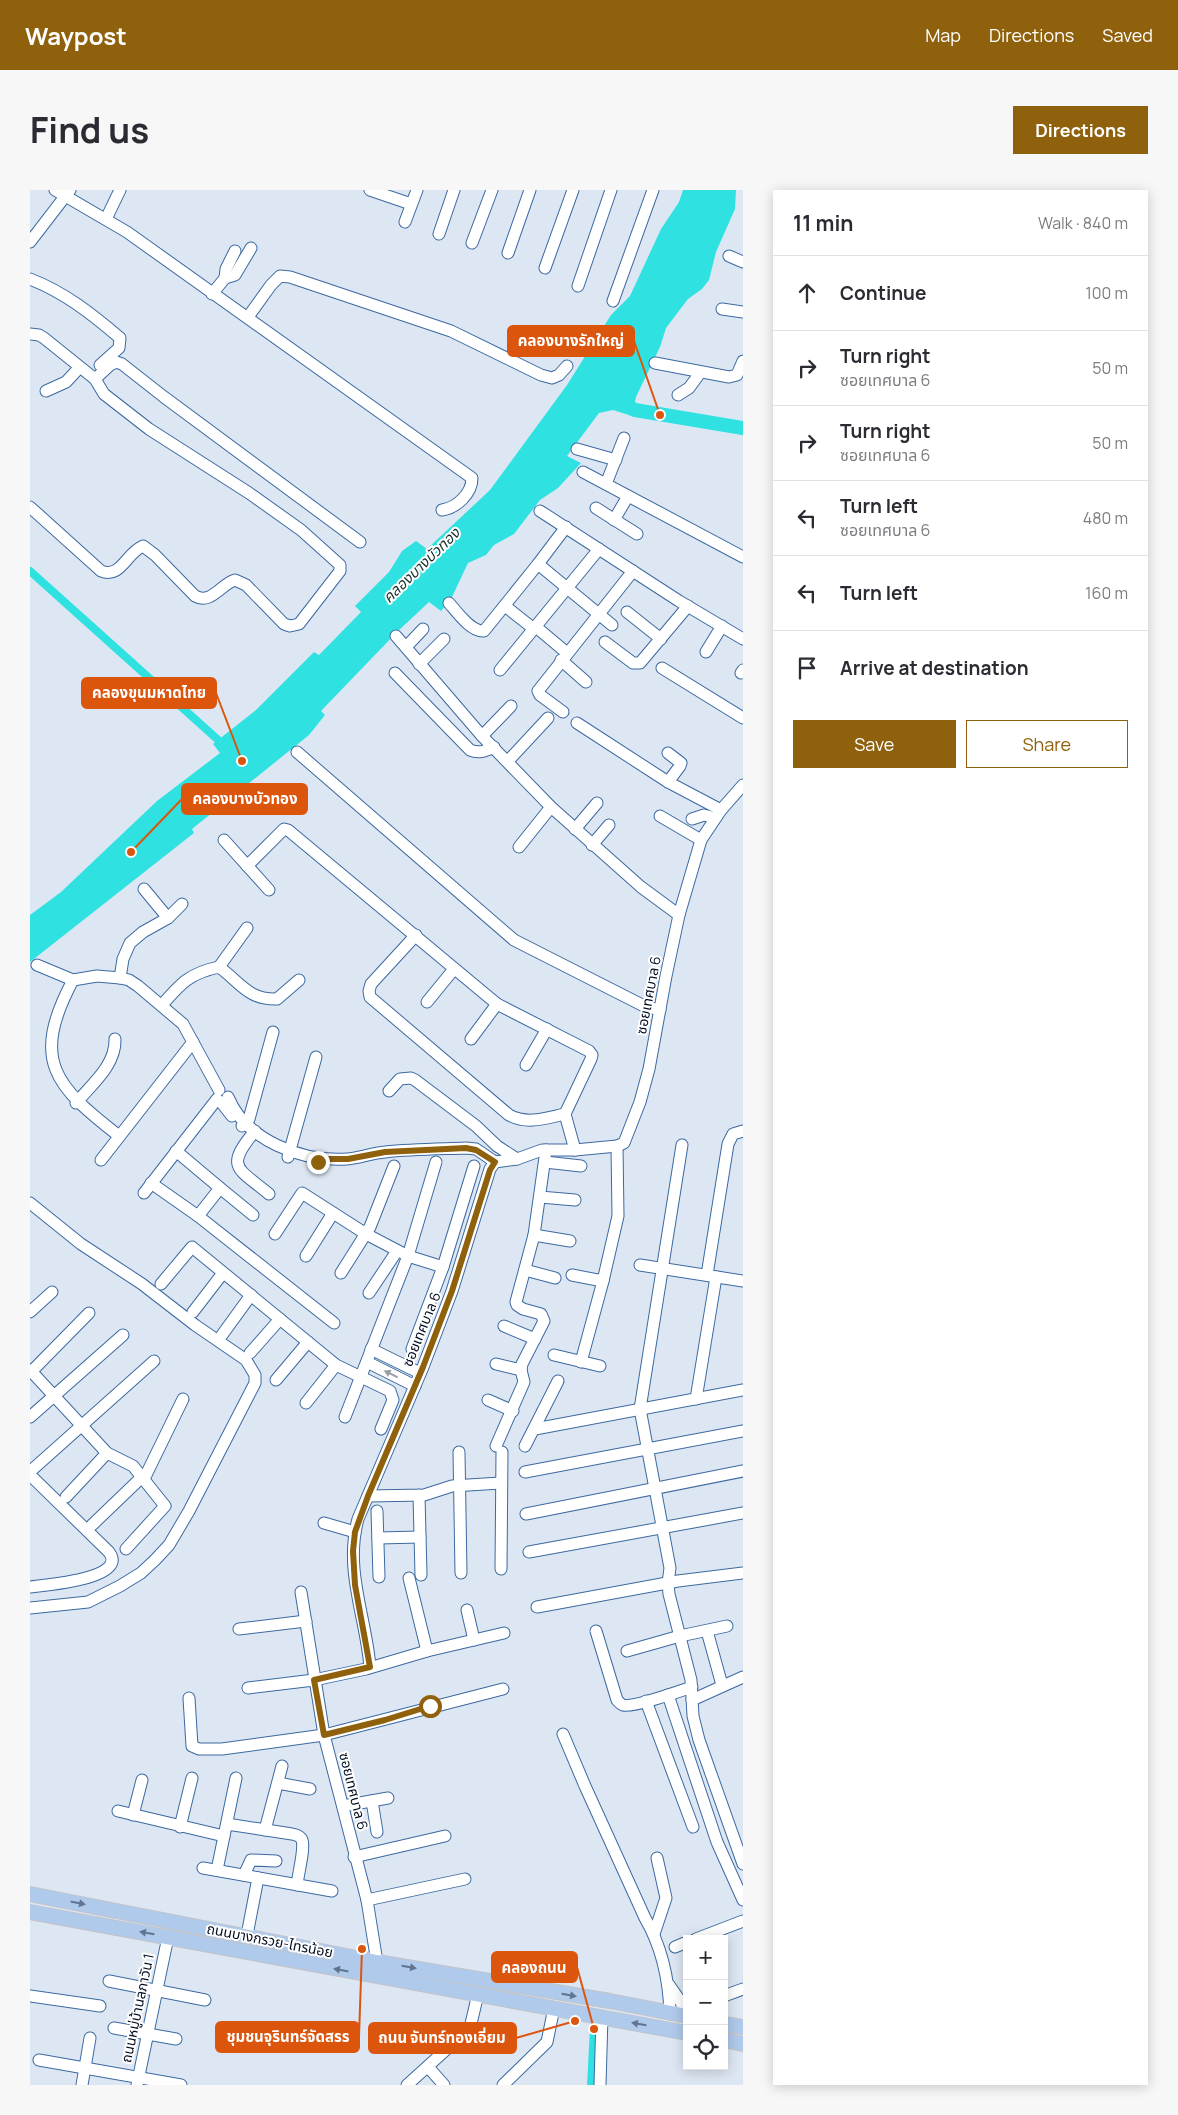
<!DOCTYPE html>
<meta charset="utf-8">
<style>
:root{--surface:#fff;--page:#f7f7f7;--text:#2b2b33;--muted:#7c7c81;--line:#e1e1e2;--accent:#90610c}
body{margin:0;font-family:Manrope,"Noto Sans Thai",sans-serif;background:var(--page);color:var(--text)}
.controls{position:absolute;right:15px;bottom:15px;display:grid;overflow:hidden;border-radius:0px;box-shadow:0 2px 12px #0003}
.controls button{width:45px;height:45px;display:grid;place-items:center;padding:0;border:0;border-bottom:1px solid var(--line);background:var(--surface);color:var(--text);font:25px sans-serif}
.stop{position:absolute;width:15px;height:15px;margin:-11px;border:4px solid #90610c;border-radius:50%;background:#fff}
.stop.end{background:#90610c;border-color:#fff;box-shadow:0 1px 5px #0008}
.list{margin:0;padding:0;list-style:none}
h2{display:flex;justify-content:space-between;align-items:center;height:65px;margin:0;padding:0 20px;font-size:21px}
h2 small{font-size:16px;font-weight:400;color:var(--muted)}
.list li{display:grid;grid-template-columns:32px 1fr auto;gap:15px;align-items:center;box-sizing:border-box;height:75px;padding:0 20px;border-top:1px solid var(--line)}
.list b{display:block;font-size:19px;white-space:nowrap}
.list p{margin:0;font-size:16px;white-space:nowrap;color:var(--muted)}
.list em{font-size:16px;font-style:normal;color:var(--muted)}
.actions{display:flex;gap:10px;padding:15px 20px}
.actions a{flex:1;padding:11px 0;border:1px solid var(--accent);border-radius:0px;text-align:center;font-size:18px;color:var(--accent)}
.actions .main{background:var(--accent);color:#fff}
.icon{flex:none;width:28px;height:28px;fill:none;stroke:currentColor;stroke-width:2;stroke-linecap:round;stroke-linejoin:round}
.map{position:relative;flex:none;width:713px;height:1895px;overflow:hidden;border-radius:0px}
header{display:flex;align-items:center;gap:30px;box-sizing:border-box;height:70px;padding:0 25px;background:var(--accent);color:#fff}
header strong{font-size:24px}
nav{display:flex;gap:28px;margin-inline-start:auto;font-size:18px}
.intro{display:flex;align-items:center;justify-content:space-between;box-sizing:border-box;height:120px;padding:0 30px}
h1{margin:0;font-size:35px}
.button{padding:12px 22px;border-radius:0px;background:var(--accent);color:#fff;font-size:18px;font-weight:700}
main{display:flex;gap:30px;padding:0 30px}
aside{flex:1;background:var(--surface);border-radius:0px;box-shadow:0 2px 12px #0003}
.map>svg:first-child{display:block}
.water{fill:#2fe2e1}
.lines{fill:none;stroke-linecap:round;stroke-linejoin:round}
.canal{stroke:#2fe2e1;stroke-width:8}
.river{stroke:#2fe2e1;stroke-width:14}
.minor-casing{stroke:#3c69a0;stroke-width:13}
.major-casing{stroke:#c2c4c9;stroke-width:16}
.minor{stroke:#fff;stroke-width:11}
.major{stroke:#b0caec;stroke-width:14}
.oneway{fill:#999da6}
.oneway2{fill:#617490}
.route{stroke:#90610c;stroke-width:6}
.labels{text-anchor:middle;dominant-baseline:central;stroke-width:4;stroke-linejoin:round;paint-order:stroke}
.street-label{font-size:14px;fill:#000b20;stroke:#fff}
.water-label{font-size:15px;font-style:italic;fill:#142f2f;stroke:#fff}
.leader{fill:none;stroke:#dc550d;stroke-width:2}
.callout-dot{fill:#dc550d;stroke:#fff;stroke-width:2}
.callout{fill:#dc550d;stroke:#dc550d;stroke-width:2}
.callout-label{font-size:15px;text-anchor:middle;font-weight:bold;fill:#fff}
</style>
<header>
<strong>Waypost</strong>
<nav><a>Map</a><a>Directions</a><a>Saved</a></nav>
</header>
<div class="intro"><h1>Find us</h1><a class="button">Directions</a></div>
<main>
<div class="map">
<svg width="713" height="1895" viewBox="0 0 713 1895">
<rect width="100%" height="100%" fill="#dde7f3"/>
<polygon class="water" points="653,0 706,0 705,19 686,62 679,90 672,99 658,109 636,138 630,157 606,207 602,226 583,220 569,223 537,266 551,273 528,298 510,310 484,344 464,355 456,365 438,373 421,409 411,421 399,412 367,442 291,521 295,525 279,545 162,639 164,643 0,772 0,725 31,702 127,611 190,563 183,554 226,520 284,462 289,465 331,422 325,416 359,382 372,361 386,351 397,359 460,300 537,195 581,125 600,106 631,39 649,12"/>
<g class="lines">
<g class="canal">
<polyline points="0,381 196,557"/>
<polyline points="561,1895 564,1839"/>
</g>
<polyline class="river" points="588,211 605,220 713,238"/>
<g class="minor-casing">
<g id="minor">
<path d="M25,0L97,42L442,288C442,304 426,318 412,320"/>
<polyline points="340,0 381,14"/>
<polyline points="76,29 90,0"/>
<polyline points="375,32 387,0"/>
<polyline points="409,44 424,0"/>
<polyline points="0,52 40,0"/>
<polyline points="442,53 462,0"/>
<polyline points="478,63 500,0"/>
<polyline points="699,66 713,72"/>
<polyline points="515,78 543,0"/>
<polyline points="195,88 196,79 205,61"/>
<path d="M0,89C34,102 62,124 90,148L89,158L70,175"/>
<polyline points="548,96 581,0"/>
<polyline points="182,104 195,88 205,85 221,58"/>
<polyline points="583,111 623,0"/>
<polyline points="692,119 713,122"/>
<polyline points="218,127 241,95 250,86 260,87 421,141 511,185 522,188 529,185 537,176"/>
<polyline points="0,144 9,145 14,148 65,189 80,175 86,172 92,174 134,207 330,352"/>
<polyline points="625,173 699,187 707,185 713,171"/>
<polyline points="16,201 36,192 49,178"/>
<polyline points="648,205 659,198 670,183"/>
<polyline points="547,259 586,270"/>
<polyline points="553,282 713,367"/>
<polyline points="576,294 594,248"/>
<path d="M0,317L71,381C91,389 96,363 113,356L125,365L165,406C181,415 191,394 205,390L216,395L254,434L260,436L269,434L310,381V375L271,340L219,303L119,239L74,204L65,189"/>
<polyline points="566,318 607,344"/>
<polyline points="510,321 649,411 713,449"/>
<polyline points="584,330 598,306"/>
<polyline points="508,374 582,435"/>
<path d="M419,413C427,422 441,442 454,441L508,374L536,337"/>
<polyline points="475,416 504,439"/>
<polyline points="597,422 631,449"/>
<polyline points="506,437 537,463"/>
<polyline points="366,446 452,546 521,617 611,697 649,725"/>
<polyline points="575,452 603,473 610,473 658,416"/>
<polyline points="376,457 393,439"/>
<polyline points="676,462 692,436"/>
<polyline points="531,470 556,492"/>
<polyline points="389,474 414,449"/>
<polyline points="632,478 713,528"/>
<polyline points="470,480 569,359"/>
<path d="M365,483L440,560C449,564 455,561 464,557"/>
<polyline points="711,483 713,480"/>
<polyline points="533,522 510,505 508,501 603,381"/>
<polyline points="547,533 638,592 691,620"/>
<polyline points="452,546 481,516"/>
<polyline points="267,562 484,750 614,816 630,820"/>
<polyline points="478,571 518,528"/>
<polyline points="638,592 650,576 651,573 638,563"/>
<polyline points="630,626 671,650"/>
<polyline points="662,629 674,625 685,628"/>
<polyline points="545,639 567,613"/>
<polyline points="194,650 239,700"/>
<polyline points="562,655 579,635"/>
<polyline points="489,657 521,617"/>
<polyline points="217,676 254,639 258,640 467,814 559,861 562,865 561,869 535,924 545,960"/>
<polyline points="114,699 138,728"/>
<path d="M386,745L341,794L339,801L340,807L479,925C498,935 516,928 535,924"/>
<polyline points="7,775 43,790"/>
<polyline points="189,777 217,738"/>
<polyline points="90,788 93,769 100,753 113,742 138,728 152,714"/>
<polyline points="397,812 424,779"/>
<path d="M132,815C151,793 160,783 189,777C210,792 218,810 247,809L269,790"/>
<polyline points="441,849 467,814"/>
<polyline points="496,875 517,839"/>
<polyline points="359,901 370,889 381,888 385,890 446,936 467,956 487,969"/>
<path d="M198,907C216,951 273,972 317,969C330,968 342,963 355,962C382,959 409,959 436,958L446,959L465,972"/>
<polyline points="191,912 202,926"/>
<path d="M46,913C62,894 86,875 85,849"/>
<polyline points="212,936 219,929 243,842"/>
<path d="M225,941C194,978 208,978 239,1004"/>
<path d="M89,946C25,896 0,871 43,790L67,786L90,788L99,790L108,796L153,834L189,900"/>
<polyline points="652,955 610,1219 640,1378 638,1393 639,1404 661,1490 663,1526 669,1550 713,1674"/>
<polyline points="146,961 190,998 168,1026"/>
<polyline points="258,967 286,867"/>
<polyline points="71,970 163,852"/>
<polyline points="515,972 551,976"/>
<polyline points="121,993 168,1026 304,1133"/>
<polyline points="190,998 223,1025"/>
<polyline points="114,1003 187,909"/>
<polyline points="510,1007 545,1010"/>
<polyline points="0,1013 51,1054 112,1094 165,1135 216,1170 225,1185 225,1193 159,1321 139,1355 125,1370 111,1383 90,1396 58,1412 0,1418"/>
<polyline points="245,1044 272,1003 336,1044 378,1066 406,972"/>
<polyline points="504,1045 540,1051"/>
<polyline points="276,1066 303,1023"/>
<polyline points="610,1075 713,1091"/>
<polyline points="413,1077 444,976"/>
<polyline points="495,1080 525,1088"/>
<polyline points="311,1083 340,1037 364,976"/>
<polyline points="542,1085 573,1091"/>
<polyline points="677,1085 698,954 703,944 713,941"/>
<polyline points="131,1094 162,1057 306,1175 360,1201 363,1210 351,1239"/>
<polyline points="339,1103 367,1061"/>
<polyline points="0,1122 22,1102"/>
<polyline points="163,1122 193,1083"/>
<polyline points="474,1136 505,1149"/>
<polyline points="192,1145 221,1105"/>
<polyline points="341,1159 390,1183"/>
<polyline points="220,1163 250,1129"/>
<polyline points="524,1165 570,1176"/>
<polyline points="337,1172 385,1196"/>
<polyline points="551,1172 573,1091 588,1026 587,956"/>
<polyline points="466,1174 491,1180"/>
<polyline points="0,1180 77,1263 103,1276 135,1316 96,1359"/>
<polyline points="1,1182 59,1123"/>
<polyline points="246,1190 278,1152"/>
<polyline points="666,1209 686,1087"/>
<polyline points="458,1210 483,1221"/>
<polyline points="276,1213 306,1175"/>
<polyline points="0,1227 93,1145"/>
<polyline points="315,1227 378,1066 413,1077 382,1159"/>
<polyline points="505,1239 713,1200"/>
<polyline points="466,1256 494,1192 491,1180 492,1174 514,1131 511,1124 493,1119 487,1115 486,1112 504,1045 516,960"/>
<polyline points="495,1256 528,1191"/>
<polyline points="429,1262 431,1383"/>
<polyline points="3,1279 124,1171"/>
<polyline points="495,1282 713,1241"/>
<path d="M0,1285L79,1362C99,1389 15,1395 0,1397"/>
<polyline points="114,1289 153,1209"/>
<polyline points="389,1305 391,1385"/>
<polyline points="338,1306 394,1305 422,1296 471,1293"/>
<polyline points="36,1307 77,1263"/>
<polyline points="347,1321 349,1387"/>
<polyline points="496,1324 713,1281"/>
<polyline points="294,1333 325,1342"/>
<polyline points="62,1335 112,1287"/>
<polyline points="348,1348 390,1347"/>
<polyline points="499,1362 713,1323"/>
<polyline points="471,1379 472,1262"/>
<polyline points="379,1388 397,1461"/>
<polyline points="271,1402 294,1545 337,1710 347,1772"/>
<polyline points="507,1417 648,1391 713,1383"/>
<polyline points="437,1420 444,1450"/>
<polyline points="209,1439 276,1431"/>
<path d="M566,1441L587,1510C589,1512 590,1514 593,1515C603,1518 650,1501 662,1497"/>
<polyline points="677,1441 692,1495"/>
<polyline points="597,1461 650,1446 697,1436"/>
<path d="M340,1477C336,1427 314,1380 328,1329L393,1177L422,1101L460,979L465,972L487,969L512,960H545L587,956L594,953L610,912L619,879L636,786L649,725L671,650L691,620L713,595"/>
<polyline points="218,1498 284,1490 336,1479 397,1461 474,1443"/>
<polyline points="638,1505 687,1652 713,1710"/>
<polyline points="159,1508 162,1556 169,1559 192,1559 294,1545 473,1499"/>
<polyline points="662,1510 713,1487"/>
<polyline points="616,1511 663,1637"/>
<path d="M533,1544L555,1596L615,1728C632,1757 639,1790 640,1824"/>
<polyline points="248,1593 280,1599"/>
<polyline points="342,1611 347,1642"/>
<polyline points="313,1616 358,1608"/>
<polyline points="88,1621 194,1646"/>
<polyline points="103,1625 112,1590"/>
<path d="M197,1634L262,1644C266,1645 270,1645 272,1650C275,1659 268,1684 267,1695"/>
<polyline points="150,1637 162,1588"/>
<polyline points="235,1640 252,1576"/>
<polyline points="324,1667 415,1646"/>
<polyline points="173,1678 302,1701"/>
<polyline points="187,1680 206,1588"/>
<polyline points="214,1685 221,1670 246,1671"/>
<polyline points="337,1710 435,1689"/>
<polyline points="624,1744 636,1708 627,1668"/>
<polyline points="217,1745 228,1688"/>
<polyline points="666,1749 713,1731"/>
<polyline points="645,1757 657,1752"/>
<polyline points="79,1791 175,1810"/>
<polyline points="639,1795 657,1821"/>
<polyline points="0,1806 70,1816"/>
<polyline points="694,1806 713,1799"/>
<polyline points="84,1838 146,1849"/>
<polyline points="9,1870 151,1895"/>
<polyline points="398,1877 414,1895"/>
<polyline points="52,1895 60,1848"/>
<polyline points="107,1895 138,1747"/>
<polyline points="377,1895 440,1838 448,1804"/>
<polyline points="473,1895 517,1852 524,1818"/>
<polyline points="570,1895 572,1827"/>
</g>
</g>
<g class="major-casing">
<g id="major">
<polyline points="0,1704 347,1772 580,1811 657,1826"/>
<polyline points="0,1722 657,1843"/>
<polyline points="694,1834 713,1837"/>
<polyline points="694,1850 713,1854"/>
</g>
</g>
<use href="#minor" class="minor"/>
<use href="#major" class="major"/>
</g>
<defs><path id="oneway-solid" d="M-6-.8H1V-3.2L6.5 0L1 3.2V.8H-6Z" transform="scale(1.25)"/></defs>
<use class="oneway" href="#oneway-solid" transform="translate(361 1184) rotate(-154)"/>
<g class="oneway2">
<use href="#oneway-solid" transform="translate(48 1713) rotate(11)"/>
<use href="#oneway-solid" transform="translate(117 1743) rotate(-170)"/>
<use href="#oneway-solid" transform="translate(379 1777) rotate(10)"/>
<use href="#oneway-solid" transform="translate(311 1780) rotate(-169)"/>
<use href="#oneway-solid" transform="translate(539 1805) rotate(10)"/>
<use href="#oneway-solid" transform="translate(609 1834) rotate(-170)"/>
</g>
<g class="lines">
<polyline class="route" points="288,972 295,969 318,969 355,962 436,958 446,960 465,972 460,980 422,1101 393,1177 338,1306 325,1342 323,1361 325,1395 340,1477 284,1490 294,1545 355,1530 400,1516"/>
</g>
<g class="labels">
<g class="street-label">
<text transform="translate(618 805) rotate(-79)">ซอยเทศบาล 6</text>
<text transform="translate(391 1139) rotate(-68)">ซอยเทศบาล 6</text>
<text transform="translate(324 1601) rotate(76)">ซอยเทศบาล 6</text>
<text transform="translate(240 1750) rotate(11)">ถนนบางกรวย-ไทรน้อย</text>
<text transform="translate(107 1818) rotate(-78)">ถนนหมู่บ้านลภาวัน 1</text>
</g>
<g class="water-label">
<text transform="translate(391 375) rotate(-44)">คลองบางบัวทอง</text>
</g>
</g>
<path class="leader" d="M630 225L604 151M212 571L186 503M101 662L152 609M564 1839L547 1777M332 1759L329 1847M545 1831L486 1848"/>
<g class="callout-dot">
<circle cx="630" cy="225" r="5"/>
<circle cx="212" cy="571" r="5"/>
<circle cx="101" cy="662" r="5"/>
<circle cx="564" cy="1839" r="5"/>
<circle cx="332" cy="1759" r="5"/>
<circle cx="545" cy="1831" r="5"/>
</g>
<g class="callout">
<rect x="478" y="136" width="126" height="30" rx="5"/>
<rect x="52" y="488" width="134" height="30" rx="5"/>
<rect x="152" y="594" width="125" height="30" rx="5"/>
<rect x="462" y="1762" width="85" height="30" rx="5"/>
<rect x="186" y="1832" width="143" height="30" rx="5"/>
<rect x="339" y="1833" width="147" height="30" rx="5"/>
</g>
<g class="callout-label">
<text x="541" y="156">คลองบางรักใหญ่</text>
<text x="119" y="508">คลองขุนมหาดไทย</text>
<text x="215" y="614">คลองบางบัวทอง</text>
<text x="504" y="1783">คลองถนน</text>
<text x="258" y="1852">ชุมชนจุรินทร์จัดสรร</text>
<text x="412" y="1853">ถนน จันทร์ทองเอี่ยม</text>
</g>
</svg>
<div class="controls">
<button>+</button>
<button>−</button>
<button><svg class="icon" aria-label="locate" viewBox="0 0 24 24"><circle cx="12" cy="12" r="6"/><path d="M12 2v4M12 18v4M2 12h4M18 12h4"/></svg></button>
</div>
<div class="stop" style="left:400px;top:1516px"></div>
<div class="stop end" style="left:288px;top:972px"></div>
</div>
<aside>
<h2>11 min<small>Walk · 840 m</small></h2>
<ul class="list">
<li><svg class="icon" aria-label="ahead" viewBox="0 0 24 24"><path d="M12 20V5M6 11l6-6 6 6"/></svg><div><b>Continue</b></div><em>100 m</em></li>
<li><svg class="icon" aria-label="right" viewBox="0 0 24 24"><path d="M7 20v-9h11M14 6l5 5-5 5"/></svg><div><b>Turn right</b><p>ซอยเทศบาล 6</p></div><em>50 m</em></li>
<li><svg class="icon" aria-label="right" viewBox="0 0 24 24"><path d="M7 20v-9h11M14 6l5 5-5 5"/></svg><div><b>Turn right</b><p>ซอยเทศบาล 6</p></div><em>50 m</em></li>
<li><svg class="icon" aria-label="left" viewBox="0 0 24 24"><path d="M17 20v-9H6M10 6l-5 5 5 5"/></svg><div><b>Turn left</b><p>ซอยเทศบาล 6</p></div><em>480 m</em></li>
<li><svg class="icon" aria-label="left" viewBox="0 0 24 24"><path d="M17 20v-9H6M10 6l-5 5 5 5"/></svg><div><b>Turn left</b></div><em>160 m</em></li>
<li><svg class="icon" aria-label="arrive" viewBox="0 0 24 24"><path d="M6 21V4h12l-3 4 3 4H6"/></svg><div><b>Arrive at destination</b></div></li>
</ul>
<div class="actions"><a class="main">Save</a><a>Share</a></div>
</aside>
</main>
